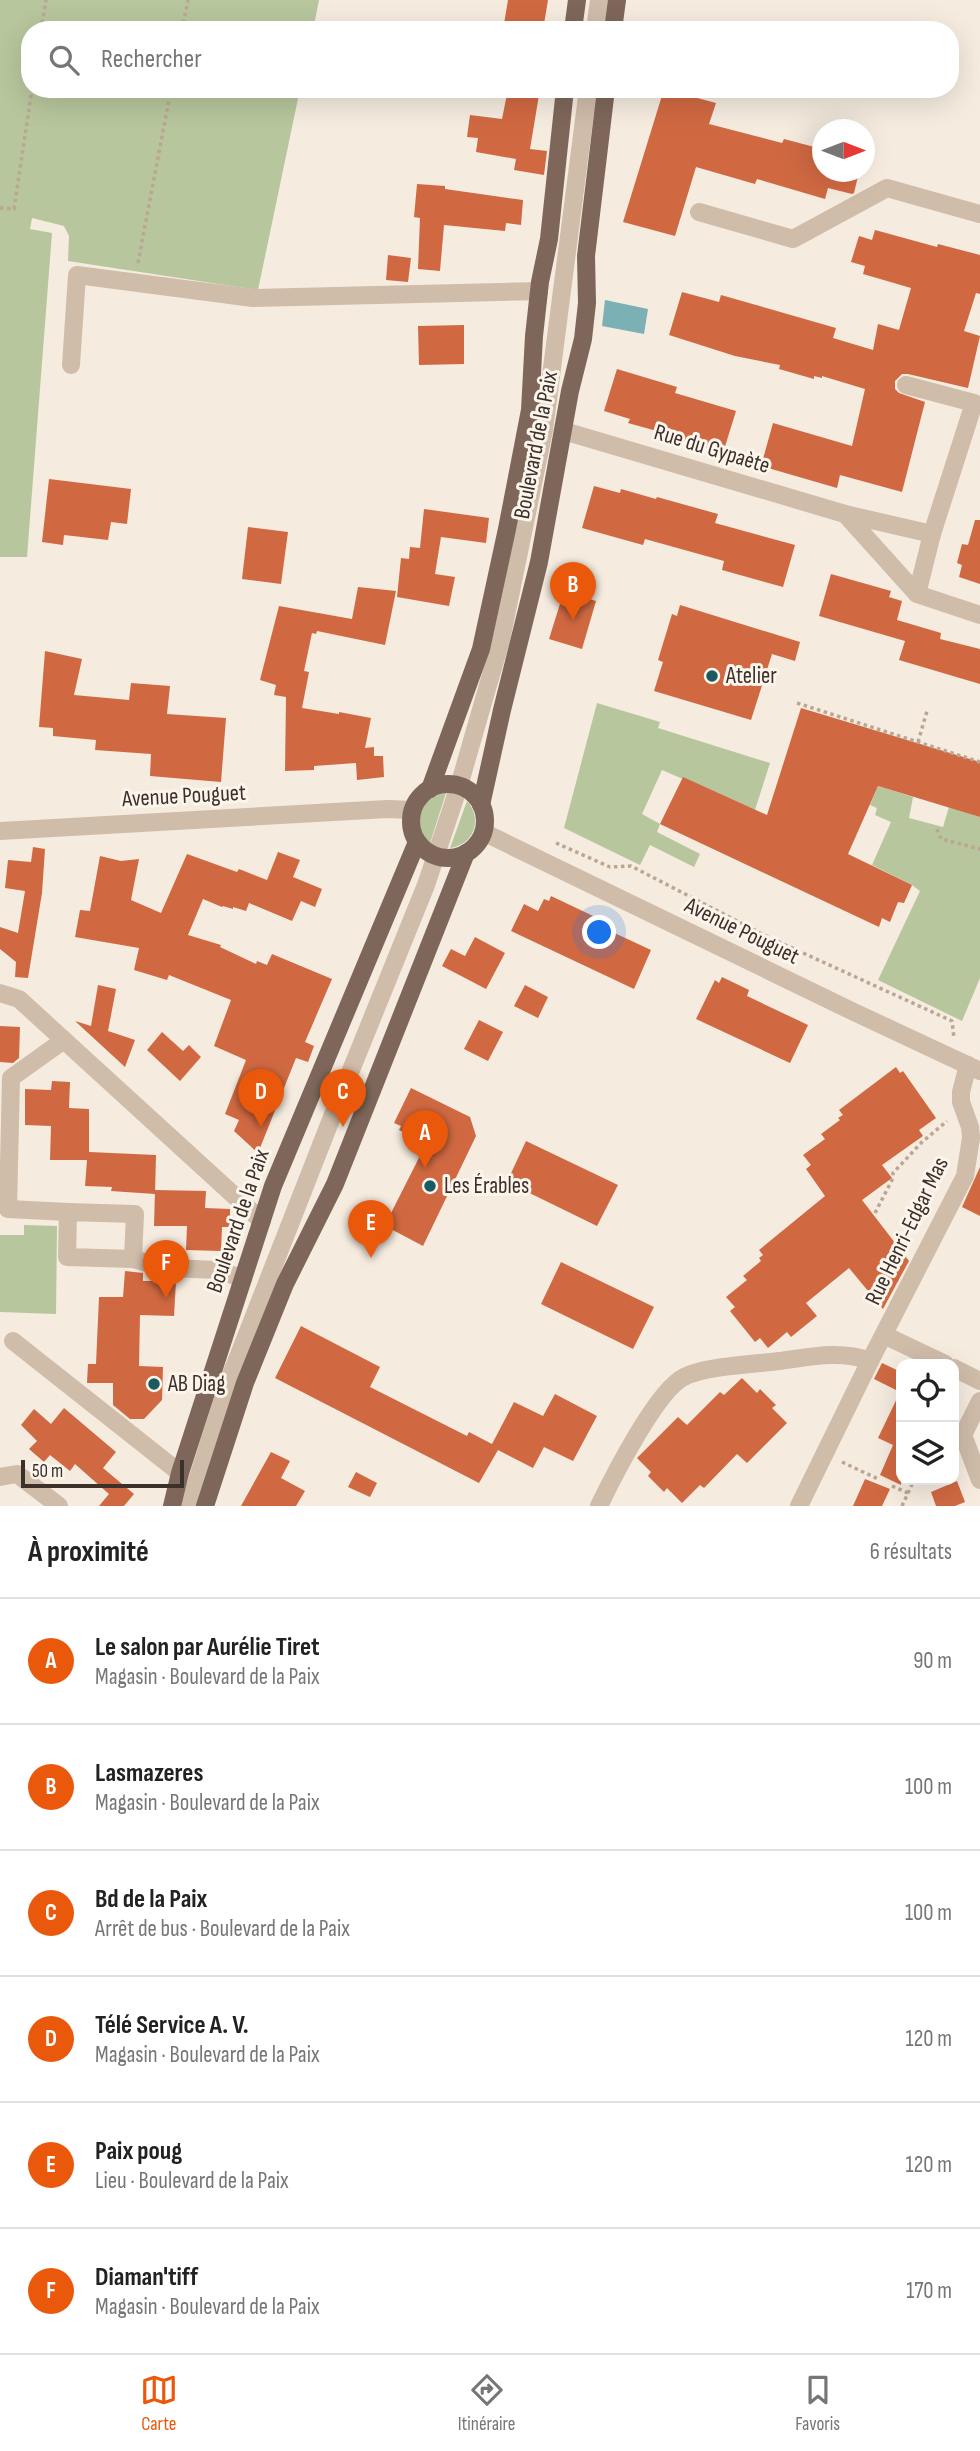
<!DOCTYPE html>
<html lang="fr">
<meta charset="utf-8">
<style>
:root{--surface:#fff;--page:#f2f2f2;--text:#222;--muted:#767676;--line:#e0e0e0;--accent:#ea580c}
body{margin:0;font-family:"Sofia Sans Condensed",sans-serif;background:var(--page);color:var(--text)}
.controls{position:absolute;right:21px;bottom:21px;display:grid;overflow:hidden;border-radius:14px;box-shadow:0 7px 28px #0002}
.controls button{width:63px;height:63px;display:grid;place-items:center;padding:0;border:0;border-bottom:2px solid var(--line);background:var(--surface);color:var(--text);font:35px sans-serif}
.compass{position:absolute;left:812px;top:119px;width:63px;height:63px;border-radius:50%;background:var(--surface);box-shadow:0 7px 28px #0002;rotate:90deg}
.scale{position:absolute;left:21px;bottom:18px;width:163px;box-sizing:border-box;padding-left:7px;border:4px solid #3b302a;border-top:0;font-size:19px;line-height:24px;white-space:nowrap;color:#3b302a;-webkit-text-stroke:5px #fcf5ec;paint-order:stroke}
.you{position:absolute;left:600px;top:933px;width:24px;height:24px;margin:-18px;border:5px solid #fff;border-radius:50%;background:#1a73e8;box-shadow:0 0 0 10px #1a73e833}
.badge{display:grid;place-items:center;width:46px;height:46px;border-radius:50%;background:var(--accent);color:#fff;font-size:23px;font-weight:700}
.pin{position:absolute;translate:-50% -58px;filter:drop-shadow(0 2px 4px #0008)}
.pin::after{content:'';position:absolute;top:37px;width:24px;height:21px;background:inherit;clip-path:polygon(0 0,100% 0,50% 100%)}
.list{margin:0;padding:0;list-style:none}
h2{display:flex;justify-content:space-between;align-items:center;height:91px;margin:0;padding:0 28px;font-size:30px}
h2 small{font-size:23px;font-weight:400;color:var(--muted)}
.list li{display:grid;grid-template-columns:46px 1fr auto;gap:21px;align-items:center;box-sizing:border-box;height:126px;padding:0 28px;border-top:2px solid var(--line)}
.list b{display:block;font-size:26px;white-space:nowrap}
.list p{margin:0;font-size:23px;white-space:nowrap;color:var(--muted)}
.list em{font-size:23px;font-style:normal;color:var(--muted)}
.icon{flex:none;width:38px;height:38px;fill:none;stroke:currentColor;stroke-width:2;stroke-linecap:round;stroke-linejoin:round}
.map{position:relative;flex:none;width:980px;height:1506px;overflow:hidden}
.search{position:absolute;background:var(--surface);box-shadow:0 7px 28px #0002;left:21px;right:21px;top:21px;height:77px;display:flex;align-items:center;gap:18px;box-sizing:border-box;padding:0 24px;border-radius:28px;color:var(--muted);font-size:26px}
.sheet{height:847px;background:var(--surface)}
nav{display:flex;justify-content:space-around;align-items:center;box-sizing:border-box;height:98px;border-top:2px solid var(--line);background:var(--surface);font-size:19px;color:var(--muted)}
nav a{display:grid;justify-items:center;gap:4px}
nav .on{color:var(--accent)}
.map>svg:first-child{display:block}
.green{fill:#b7c69d}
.water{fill:#7bb0b5}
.building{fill:#d06942}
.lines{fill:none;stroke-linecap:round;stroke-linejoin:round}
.path{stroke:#bba693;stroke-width:3.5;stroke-dasharray:3.5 3.5;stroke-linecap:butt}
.minor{stroke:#cfbca9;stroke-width:18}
.major{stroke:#7e675a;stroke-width:18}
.poi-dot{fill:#1b5a61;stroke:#fcf5ec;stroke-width:2.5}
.labels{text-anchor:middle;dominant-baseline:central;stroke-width:6;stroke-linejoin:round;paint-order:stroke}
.street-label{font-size:23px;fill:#3b302a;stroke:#fcf5ec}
.poi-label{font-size:23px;fill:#3b302a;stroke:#fcf5ec;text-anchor:start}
</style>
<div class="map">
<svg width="980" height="1506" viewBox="0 0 980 1506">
<rect width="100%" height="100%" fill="#f5ebdf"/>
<g class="green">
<polygon points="0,0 319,0 313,30 30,30 30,89 300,89 258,290 68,261 69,236 64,226 32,218 30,229 52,233 27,557 0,557"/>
<polygon points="597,703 660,722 658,728 770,763 755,810 662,770 642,814 660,824 657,832 700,854 694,867 650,845 640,865 564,828"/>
<polygon points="878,786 913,797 909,818 943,827 949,807 980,817 980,978 962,1021 878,980 920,891 912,885 872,865 891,822 875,815 877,808 870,805"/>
<path d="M446,793L430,843C410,825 420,797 446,793Z"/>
<path d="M467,801C483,819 474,845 450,848Z"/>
<polygon points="24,1225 57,1226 56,1314 0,1312 0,1235 24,1235"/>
</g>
<polygon class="water" points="605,300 648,309 644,334 602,326"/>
<g class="building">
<polygon points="508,0 548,0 543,30 503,30"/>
<polygon points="508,89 540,89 530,149 547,151 544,175 514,170 516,159 476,152 478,138 467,137 470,115 502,119"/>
<polygon points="664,89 716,103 709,124 782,143 784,139 822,149 822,172 859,172 854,193 852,194 828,188 825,199 757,179 755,184 696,167 675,236 623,222"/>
<polygon points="417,184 445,186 445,189 523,200 521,225 506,223 505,231 444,225 440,271 418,269 420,218 414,217"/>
<polygon points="875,230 937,247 938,244 980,255 980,294 976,293 964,331 980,336 968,388 908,374 902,374 895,381 895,389 899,393 925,402 902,492 840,475 837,488 761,466 773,423 852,446 865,389 822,376 822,378 814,376 814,379 779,369 780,365 735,356 669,335 682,292 719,302 721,295 836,328 833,338 873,350 878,324 899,330 911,288 863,274 865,266 851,262 859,236 872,240"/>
<polygon points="388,255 411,258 408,282 386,280"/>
<polygon points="464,325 464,364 419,365 418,326"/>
<polygon points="617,369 677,387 675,393 736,411 723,453 663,435 664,433 628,423 630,419 604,411"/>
<polygon points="49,479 131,489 127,524 111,522 108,540 64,535 63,545 42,542"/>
<polygon points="594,486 620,493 621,489 656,499 657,497 718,514 715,523 795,545 783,587 722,570 724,561 645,539 643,545 582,528"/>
<polygon points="424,509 489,518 486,543 441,537 435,574 455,577 449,606 397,597 401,558 409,559 410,547 420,548"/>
<polygon points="975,520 980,520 980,584 959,577 962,565 957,563 962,544 968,545"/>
<polygon points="248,527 288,532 281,584 242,579"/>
<polygon points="831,574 891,591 889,597 902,601 897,620 941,633 940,639 980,649 980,684 899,660 905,641 819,616"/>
<polygon points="358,587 396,591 385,645 317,631 316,634 312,633 304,671 309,672 302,708 339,714 339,712 371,718 365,748 374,747 374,756 383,756 384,777 357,780 356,763 314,766 314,770 285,771 286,697 274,695 276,685 260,680 279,606 352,619"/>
<polygon points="564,591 596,601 582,649 549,639"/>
<polygon points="680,605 800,642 795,661 772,654 751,720 654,691 663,662 658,660 672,614 677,616"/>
<polygon points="45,651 82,659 74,695 129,700 131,683 170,686 167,714 226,718 221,782 150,776 151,754 95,750 96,740 53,736 53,728 39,727"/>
<polygon points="801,708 980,762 980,817 878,786 848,854 912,885 904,903 898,902 890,922 882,918 879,927 660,824 683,777 767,815"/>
<polygon points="33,847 45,849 42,893 28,978 15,977 16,962 0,949 0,927 18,933 25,891 5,888 8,860 31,862"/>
<polygon points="278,852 300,860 293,877 322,889 315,907 301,901 292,921 249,903 246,911 233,907 233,909 223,906 222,907 203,899 188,935 221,945 220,947 256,964 257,961 267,965 272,954 332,979 305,1042 314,1046 308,1062 296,1058 258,1153 234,1131 239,1120 225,1114 246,1060 214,1046 231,1000 169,975 167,980 134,970 139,948 75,937 80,910 90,911 100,856 121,861 139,859 131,900 161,913 187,854 237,872 239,869 267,880"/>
<polygon points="551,896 610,924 608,930 651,950 634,989 511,931 524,904 538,911 544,899 549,901"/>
<polygon points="475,937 505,953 486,989 442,966 451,949 465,956"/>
<polygon points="722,977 749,990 747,996 808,1025 790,1063 696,1019 715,980 719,983"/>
<polygon points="98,985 116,989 108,1031 135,1040 125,1067 75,1021 91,1026"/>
<polygon points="525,985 548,997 538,1018 514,1006"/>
<polygon points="479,1020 503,1032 488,1061 464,1049"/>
<polygon points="0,1026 20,1027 19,1058 13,1063 0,1062"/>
<polygon points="162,1032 183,1051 189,1045 201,1057 180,1081 147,1050"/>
<polygon points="896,1067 900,1073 903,1071 936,1118 919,1130 923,1136 882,1165 892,1178 862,1200 909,1261 897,1283 883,1309 849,1268 806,1303 817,1316 791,1337 787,1332 768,1348 760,1338 755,1342 730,1311 735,1307 726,1297 747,1280 743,1276 761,1261 759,1258 763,1255 759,1250 825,1196 806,1169 811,1165 803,1155 825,1139 821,1134 840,1120 838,1118 843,1115 839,1110"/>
<polygon points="52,1081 70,1082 69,1108 89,1109 89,1152 156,1155 155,1194 111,1191 112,1187 85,1186 87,1160 50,1160 51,1126 25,1125 25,1089 51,1090"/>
<polygon points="411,1088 470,1117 476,1136 423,1246 389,1228 392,1221 388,1219 426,1144 399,1130 401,1126 394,1123"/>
<polygon points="526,1141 618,1185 597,1226 507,1182"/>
<polygon points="980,1167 980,1216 962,1207"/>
<polygon points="155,1190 206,1191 205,1208 230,1209 230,1227 222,1227 221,1251 186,1250 187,1226 154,1226"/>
<polygon points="561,1262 654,1307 633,1349 541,1304"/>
<polygon points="125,1271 143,1273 143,1281 176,1281 174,1316 140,1315 139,1366 163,1367 162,1400 144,1419 130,1419 113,1405 113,1383 87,1383 88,1364 96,1364 99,1297 123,1297"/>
<polygon points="301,1326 380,1367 370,1387 467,1436 469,1432 492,1444 514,1402 543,1416 555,1394 597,1416 573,1461 544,1447 533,1468 498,1450 479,1483 275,1378"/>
<polygon points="882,1363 901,1372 901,1485 880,1475 893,1445 878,1438 900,1392 874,1379"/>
<polygon points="742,1378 757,1393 760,1389 776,1405 772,1408 787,1423 747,1463 737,1454 704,1488 700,1485 682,1503 667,1488 664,1492 648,1476 651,1472 637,1458 678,1417 687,1425 720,1392 724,1395"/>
<polygon points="64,1408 116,1452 103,1468 134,1494 124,1506 99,1506 109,1494 75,1464 70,1471 50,1455 44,1462 29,1449 37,1441 21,1425 34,1409 51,1424"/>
<polygon points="271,1452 290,1461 281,1478 305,1491 296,1506 241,1506"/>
<polygon points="356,1472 377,1483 370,1497 348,1487"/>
<polygon points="865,1479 890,1489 882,1506 853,1506"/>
<polygon points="957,1481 965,1502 955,1506 936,1506 931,1492"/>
</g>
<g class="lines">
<g class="path">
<polyline points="41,30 46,0"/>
<polyline points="182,30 188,0"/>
<polyline points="0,208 14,209 32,89"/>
<polyline points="138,263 171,89"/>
<polyline points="797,703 980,762"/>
<polyline points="918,742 927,711"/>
<polyline points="937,829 941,839 980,849"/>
<polyline points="556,843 610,867 631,866 768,937 952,1021 954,1038"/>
<polyline points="875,1213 893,1178 893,1173 922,1142 947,1121"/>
<polyline points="842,1462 878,1479"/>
<polyline points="892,1486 908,1493"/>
<polyline points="902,1506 914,1480"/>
</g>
<g class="minor">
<polyline points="595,30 599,0"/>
<polyline points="699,212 793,239 887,188 980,214"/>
<polyline points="71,365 77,275 253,298 539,291"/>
<polyline points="906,385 974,403 932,534 917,594"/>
<polyline points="564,431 845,514 932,534"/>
<polyline points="845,514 917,594 980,615"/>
<polyline points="0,831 387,809 413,810"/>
<polyline points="483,832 856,1013 980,1071"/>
<polyline points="0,993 19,999 262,1221"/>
<polyline points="64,1040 11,1078 8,1209 68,1212"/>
<polyline points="133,1259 135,1214 68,1212 67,1257 133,1259 167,1268 219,1270 243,1279"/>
<polyline points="884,1335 945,1364"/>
<polyline points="13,1341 180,1473"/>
<polyline points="954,1368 980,1381"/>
<polyline points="980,1401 963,1435 980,1480"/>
<polyline points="0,1477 17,1474 59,1506"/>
<polyline points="189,1506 229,1380 330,1122 426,885 459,786 501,640 544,430 588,89"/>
<path d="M599,1506C613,1477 657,1390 684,1377C705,1366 755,1364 780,1361C810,1357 840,1350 870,1361"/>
<polyline points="799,1506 870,1361 965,1176 971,1138 970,1127 961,1102 961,1092 968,1065"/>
</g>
<g class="major">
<polyline points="573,30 577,0"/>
<polyline points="613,30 617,0"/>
<circle cx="448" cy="821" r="37"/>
<polyline points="430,789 481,649 507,529 530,410 534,336 540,282 549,239 565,89"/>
<polyline points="481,805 502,710 539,562 570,391 583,339 587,303 586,256 606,89"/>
<polyline points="172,1506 180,1473 273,1186 417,842"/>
<polyline points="205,1506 245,1383 285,1284 335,1184 466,853"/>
</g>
</g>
<g class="poi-dot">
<circle cx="712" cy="676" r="7"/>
<circle cx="430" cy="1186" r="7"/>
<circle cx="154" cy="1384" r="7"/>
</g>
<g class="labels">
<g class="street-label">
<text transform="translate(536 445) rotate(-79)">Boulevard de la Paix</text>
<text transform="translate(712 449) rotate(17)">Rue du Gypaète</text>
<text transform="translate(184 796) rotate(-3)">Avenue Pouguet</text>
<text transform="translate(742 931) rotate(26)">Avenue Pouguet</text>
<text transform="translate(238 1221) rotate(-71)">Boulevard de la Paix</text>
<text transform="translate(907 1231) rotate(-64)">Rue Henri-Edgar Mas</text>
</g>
<g class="poi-label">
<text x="726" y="676">Atelier</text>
<text x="444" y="1186">Les Érables</text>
<text x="168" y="1384">AB Diag</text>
</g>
</g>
</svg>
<div class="controls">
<button><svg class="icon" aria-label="locate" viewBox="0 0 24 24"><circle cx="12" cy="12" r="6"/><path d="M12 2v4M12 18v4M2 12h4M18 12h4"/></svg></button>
<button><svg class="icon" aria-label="layers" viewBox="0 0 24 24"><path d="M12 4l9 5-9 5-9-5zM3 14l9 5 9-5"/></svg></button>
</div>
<svg class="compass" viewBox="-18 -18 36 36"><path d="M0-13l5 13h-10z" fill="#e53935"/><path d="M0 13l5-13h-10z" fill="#767676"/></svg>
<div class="scale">50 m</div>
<div class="you"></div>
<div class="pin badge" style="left:425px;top:1168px">A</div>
<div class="pin badge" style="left:573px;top:620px">B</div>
<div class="pin badge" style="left:343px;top:1127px">C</div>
<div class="pin badge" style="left:261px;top:1127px">D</div>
<div class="pin badge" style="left:371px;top:1258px">E</div>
<div class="pin badge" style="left:166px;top:1298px">F</div>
<div class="search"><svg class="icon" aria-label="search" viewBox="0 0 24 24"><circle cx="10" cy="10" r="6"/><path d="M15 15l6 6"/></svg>Rechercher</div>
</div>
<section class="sheet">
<h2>À proximité<small>6 résultats</small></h2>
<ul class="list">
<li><span class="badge">A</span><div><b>Le salon par Aurélie Tiret</b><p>Magasin · Boulevard de la Paix</p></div><em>90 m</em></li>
<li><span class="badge">B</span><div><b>Lasmazeres</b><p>Magasin · Boulevard de la Paix</p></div><em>100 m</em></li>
<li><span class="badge">C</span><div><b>Bd de la Paix</b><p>Arrêt de bus · Boulevard de la Paix</p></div><em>100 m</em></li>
<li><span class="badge">D</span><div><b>Télé Service A. V.</b><p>Magasin · Boulevard de la Paix</p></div><em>120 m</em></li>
<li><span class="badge">E</span><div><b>Paix poug</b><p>Lieu · Boulevard de la Paix</p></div><em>120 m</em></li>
<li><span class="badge">F</span><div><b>Diaman'tiff</b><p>Magasin · Boulevard de la Paix</p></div><em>170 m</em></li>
</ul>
</section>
<nav>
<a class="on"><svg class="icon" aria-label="map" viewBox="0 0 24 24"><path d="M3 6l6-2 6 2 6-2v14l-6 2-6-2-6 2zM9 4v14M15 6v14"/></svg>Carte</a>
<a><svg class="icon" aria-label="directions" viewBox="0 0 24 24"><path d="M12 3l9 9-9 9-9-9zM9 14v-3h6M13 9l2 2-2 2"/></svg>Itinéraire</a>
<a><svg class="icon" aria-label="saved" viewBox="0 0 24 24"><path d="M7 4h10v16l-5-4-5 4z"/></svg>Favoris</a>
</nav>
